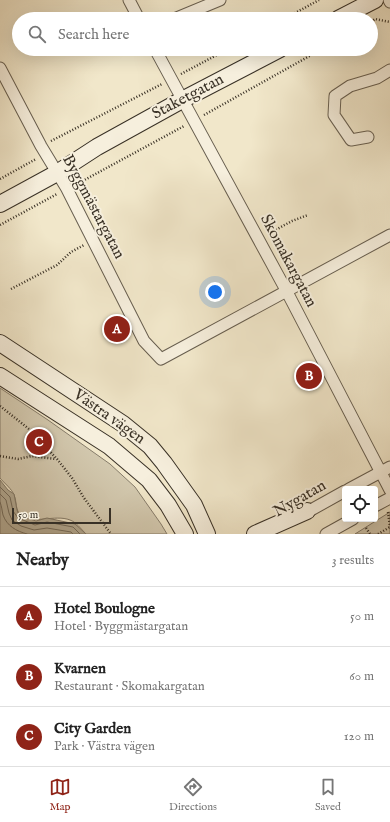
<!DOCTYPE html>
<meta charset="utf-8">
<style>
:root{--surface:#fff;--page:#f6f6f6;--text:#222;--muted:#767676;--line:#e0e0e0;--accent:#8f2418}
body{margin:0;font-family:"IM FELL English",serif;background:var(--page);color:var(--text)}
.controls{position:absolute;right:12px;bottom:12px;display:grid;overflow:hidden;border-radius:4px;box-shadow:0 4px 16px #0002}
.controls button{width:36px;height:36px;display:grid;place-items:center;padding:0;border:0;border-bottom:1px solid var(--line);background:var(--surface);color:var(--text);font:20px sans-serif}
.scale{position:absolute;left:12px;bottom:10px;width:99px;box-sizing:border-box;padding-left:4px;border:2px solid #393126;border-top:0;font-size:11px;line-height:14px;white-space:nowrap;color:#393126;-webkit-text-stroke:3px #f6efdd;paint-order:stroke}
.you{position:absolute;left:215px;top:292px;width:14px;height:14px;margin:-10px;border:3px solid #fff;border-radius:50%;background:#1a73e8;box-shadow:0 0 0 6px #1a73e833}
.badge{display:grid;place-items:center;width:26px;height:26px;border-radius:50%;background:var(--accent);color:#fff;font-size:13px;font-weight:700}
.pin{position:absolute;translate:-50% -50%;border:2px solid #fff;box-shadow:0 1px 4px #0006}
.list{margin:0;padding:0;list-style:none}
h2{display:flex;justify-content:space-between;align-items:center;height:52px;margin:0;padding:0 16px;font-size:17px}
h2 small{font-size:13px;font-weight:400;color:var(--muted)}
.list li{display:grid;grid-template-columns:26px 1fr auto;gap:12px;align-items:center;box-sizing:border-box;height:60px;padding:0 16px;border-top:1px solid var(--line)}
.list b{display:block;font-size:15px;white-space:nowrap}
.list p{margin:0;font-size:13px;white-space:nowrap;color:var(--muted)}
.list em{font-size:13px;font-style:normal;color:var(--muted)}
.icon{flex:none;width:22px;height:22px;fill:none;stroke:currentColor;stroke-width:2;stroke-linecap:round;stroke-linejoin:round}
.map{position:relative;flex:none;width:390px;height:534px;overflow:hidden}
.search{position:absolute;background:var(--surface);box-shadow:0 4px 16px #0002;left:12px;right:12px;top:12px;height:44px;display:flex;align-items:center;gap:10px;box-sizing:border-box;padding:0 14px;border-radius:22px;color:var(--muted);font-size:15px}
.sheet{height:232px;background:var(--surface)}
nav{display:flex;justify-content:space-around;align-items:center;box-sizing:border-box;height:56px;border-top:1px solid var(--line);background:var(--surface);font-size:11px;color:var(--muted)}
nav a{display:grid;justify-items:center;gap:2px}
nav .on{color:var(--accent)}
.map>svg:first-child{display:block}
.green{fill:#d2c8ae;stroke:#867c6a}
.water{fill:#b2a992;stroke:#827967}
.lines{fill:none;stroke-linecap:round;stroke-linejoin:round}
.shore{stroke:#766d5c;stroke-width:1}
.minor-casing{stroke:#675e4f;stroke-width:13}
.secondary-casing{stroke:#393126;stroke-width:18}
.path{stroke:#393126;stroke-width:2.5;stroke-dasharray:1 2;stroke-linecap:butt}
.minor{stroke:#f6efdd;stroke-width:11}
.secondary{stroke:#f6efdd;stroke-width:16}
.labels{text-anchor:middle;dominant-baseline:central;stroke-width:4;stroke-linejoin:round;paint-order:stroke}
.street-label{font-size:16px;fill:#393126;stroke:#f6efdd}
</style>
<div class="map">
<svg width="390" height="534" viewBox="0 0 390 534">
<rect width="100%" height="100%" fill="#f1e7ca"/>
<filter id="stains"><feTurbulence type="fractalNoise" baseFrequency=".005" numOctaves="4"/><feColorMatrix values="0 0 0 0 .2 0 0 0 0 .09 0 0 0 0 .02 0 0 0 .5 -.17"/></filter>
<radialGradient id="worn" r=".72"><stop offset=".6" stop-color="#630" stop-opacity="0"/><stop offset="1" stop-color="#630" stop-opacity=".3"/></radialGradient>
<g class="green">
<path d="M0,388L48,420L110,464L135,487L161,524L167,534H86C81,529 76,522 70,520C55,514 33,525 21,515C15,511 17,501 14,495C12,489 4,483 0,478Z"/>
<polygon points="390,512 390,534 355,534"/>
</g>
<polygon class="water" points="0,480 8,490 14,494 17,510 19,515 36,521 47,518 75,524 86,534 0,534"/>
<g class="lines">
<g class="shore">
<polyline points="0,487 10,497 13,511 18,518 35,525 47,522 73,527 80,534"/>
<polyline points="0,494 6,500 9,513 12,520 21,526 34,530 47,528 71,532 73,534"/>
<path d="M0,502C2,507 2,511 3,515C7,526 16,531 27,534"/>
</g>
<g class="minor-casing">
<g id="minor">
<polyline points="129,0 139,19"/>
<polyline points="389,0 390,2"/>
<polyline points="174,19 220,0"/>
<polyline points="155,49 286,290 390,490"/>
<polyline points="0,68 41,146 67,189 144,341 161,359 390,235"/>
<polyline points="368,137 351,140 334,115 335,96 350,86 377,78 390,70"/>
<polyline points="349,489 390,467"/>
<polyline points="375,506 390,498"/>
<polyline points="302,515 345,491"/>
<polyline points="326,534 353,519"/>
</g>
</g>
<g class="secondary-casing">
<g id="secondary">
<polyline points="338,19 375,0"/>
<polyline points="0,204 57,173 97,147 182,100 280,49"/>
<polyline points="0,343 123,424 150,446 164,463 194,505 207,534"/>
<polyline points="0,376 109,446 149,480 168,505 185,534"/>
<polyline points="255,534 307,511"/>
</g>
</g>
<g class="path">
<polyline points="284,19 319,0"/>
<polyline points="371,22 375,19 390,22"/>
<polyline points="181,74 228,49"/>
<polyline points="204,115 322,49"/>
<polyline points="51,141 162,84"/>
<polyline points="0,179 36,159"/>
<polyline points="77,184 184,126"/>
<polyline points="0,225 57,194"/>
<polyline points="268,234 292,221 308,215"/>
<polyline points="11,289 57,265 71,252 84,245"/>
<polyline points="0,406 29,429 57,459 72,478 84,498 111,534"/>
<polyline points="0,456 18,459 32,456 56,459"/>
<polyline points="388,512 390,527"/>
<polyline points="366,528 370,534"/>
<polyline points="378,534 390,527"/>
</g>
<use href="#minor" class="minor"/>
<use href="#secondary" class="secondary"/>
</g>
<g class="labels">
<g class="street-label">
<text transform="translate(188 97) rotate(-28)">Staketgatan</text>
<text transform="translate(93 207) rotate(62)">Byggmästargatan</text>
<text transform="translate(288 261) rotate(62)">Skomakargatan</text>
<text transform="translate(109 417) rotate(35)">Västra vägen</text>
<text transform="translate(300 499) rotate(-30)">Nygatan</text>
</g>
</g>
<rect width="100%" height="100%" filter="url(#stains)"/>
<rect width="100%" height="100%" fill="url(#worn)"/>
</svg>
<div class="controls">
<button><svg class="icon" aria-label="locate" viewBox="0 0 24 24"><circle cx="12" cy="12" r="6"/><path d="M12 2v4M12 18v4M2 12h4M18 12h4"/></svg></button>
</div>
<div class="scale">50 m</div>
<div class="you"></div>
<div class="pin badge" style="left:117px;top:329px">A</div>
<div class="pin badge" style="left:309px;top:376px">B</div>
<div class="pin badge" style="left:39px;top:442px">C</div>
<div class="search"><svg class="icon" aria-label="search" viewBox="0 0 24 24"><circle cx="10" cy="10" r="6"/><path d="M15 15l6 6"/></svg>Search here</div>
</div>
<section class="sheet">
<h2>Nearby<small>3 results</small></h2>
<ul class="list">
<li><span class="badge">A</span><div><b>Hotel Boulogne</b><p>Hotel · Byggmästargatan</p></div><em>50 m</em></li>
<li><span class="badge">B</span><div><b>Kvarnen</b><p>Restaurant · Skomakargatan</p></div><em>60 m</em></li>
<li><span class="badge">C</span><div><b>City Garden</b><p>Park · Västra vägen</p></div><em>120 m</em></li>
</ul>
</section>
<nav>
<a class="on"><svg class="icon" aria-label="map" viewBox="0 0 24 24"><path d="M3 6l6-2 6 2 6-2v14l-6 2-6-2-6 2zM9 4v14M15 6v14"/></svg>Map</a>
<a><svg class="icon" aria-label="directions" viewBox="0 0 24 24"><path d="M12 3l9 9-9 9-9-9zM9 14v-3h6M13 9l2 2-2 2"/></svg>Directions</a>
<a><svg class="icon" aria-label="saved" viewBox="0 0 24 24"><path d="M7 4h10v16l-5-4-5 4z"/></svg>Saved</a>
</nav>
